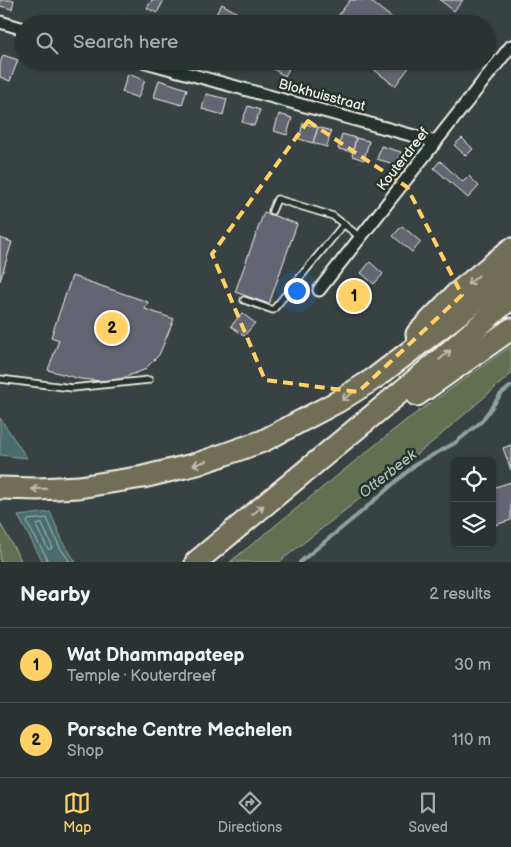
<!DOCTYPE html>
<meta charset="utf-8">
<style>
:root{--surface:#2a3232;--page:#323a3a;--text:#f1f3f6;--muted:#a5aaac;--line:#464d4d;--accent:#ffd166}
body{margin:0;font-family:"Balsamiq Sans",sans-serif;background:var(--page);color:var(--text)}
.controls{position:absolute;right:15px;bottom:15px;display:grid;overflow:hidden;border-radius:8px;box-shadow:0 1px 4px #0004}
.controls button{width:45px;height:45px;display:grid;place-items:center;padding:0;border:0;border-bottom:1px solid var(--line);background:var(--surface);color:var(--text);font:25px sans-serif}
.you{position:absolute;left:296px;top:290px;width:18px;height:18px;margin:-12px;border:4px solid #fff;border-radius:50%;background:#1a73e8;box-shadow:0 0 0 8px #1a73e833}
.badge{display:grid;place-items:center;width:32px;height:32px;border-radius:50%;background:var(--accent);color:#111;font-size:16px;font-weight:700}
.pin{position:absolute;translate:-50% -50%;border:2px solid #fff;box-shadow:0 1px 5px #0006}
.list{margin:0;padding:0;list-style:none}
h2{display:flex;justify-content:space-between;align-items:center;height:65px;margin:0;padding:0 20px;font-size:21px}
h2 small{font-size:16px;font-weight:400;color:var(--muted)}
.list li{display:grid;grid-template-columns:32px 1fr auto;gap:15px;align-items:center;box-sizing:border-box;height:75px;padding:0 20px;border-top:1px solid var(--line)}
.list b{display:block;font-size:19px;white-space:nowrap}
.list p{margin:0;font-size:16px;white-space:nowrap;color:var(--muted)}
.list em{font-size:16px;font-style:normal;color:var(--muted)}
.icon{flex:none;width:28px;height:28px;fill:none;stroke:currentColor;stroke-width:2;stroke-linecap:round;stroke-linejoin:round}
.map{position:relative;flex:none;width:511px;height:562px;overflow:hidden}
.search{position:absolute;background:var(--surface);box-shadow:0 1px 4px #0004;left:15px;right:15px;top:15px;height:55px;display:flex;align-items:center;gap:12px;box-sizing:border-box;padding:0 18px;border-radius:28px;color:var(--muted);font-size:19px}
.sheet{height:215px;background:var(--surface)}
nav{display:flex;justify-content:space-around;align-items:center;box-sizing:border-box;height:70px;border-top:1px solid var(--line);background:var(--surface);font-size:14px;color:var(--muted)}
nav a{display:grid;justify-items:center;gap:2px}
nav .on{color:var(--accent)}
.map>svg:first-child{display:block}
.green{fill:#627051;stroke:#abb09c}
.water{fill:#486c6c;stroke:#8da19e}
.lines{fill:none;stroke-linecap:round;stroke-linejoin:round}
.shore{stroke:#afbcb6;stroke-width:1}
.stream{stroke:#8da19e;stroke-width:4}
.building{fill:#636573;stroke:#f4f1e8}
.lane-casing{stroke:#f4f1e8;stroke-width:9}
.street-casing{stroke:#f4f1e8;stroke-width:15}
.highway-casing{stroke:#f4f1e8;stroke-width:25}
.lane{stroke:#26332d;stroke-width:5.5}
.street{stroke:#26332d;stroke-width:11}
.highway{stroke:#716e59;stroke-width:21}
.oneway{stroke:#c0bdaf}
.marked{fill:none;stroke:#ffd166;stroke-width:4;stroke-dasharray:10 6;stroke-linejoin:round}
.labels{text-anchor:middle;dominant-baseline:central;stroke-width:5;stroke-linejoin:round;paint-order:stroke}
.street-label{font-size:14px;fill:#f4f1e8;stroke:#26332d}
.water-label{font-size:15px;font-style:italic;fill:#afbcb6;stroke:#26332d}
</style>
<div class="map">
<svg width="511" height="562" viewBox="0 0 511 562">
<rect width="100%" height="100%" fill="#384242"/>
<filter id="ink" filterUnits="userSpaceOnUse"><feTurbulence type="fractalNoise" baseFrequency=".02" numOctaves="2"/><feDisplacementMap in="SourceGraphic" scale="10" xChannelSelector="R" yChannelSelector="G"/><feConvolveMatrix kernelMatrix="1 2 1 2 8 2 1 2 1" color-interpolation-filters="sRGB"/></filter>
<g filter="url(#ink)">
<g class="green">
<polygon points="511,346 511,374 436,439 279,562 230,562 405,421"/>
<polygon points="0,523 22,562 0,562"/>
</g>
<g class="water">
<polygon points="0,418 27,458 0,455"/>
<polygon points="50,512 64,544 76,562 43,562 18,516"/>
</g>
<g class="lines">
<g class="shore">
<polygon points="42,524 52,546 51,549 48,549 37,528 37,525"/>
<polyline points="47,562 47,558 27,523 28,520 47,518 59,546 70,562"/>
</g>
<polyline class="stream" points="300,562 360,513 416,464 455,443 481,422 501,394 511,386"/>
</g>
<g class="building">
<polygon points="0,0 14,0 12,9 0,6"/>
<polygon points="152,0 164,0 157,13 147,8"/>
<polygon points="350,0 369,0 400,24 332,24"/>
<polygon points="440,0 463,0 454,11"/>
<polygon points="222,4 241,15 236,24 210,24"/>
<polygon points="120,16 141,21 141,24 118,24"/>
<polygon points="3,55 18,60 10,81 0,77 0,64"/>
<polygon points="274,61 293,61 285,76 271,68"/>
<polygon points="363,61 414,61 395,86"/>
<polygon points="128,74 145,80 138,98 122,92"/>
<polygon points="159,80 187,89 182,105 154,97"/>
<polygon points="206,94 227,99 223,115 202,109"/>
<polygon points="248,106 260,110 254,126 242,122"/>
<polygon points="279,114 292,118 287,135 274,131"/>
<polygon points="303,123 318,127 313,143 299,139"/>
<polygon points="318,127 331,131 327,147 313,143"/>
<polygon points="342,134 356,138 353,152 338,149"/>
<polygon points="356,138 369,141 364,160 352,156"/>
<polygon points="462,138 473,149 466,156 454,145"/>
<polygon points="381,146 401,152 397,165 377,159"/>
<polygon points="440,161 463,182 469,176 479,186 468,198 434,168"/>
<polygon points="264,212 297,224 269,304 235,292"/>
<polygon points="402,226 421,242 412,252 393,236"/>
<polygon points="0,238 12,242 0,281"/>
<polygon points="370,262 383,274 374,284 361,273"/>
<polygon points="72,276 148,302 145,309 174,319 159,355 144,370 120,379 100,381 80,379 48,370 59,340 51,337"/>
<polygon points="354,282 368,294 354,311 339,299"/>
<polygon points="242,313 255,323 244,336 231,326"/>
<polygon points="511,445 511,470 503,448"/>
<polygon points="511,482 511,520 492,526 492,488"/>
</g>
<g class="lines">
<g class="lane-casing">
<g id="lane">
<polyline points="272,211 277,199 333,216 360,237"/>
<polyline points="244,300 273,310 344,224"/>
<polyline points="0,379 72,388 149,380"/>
</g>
</g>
<g class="street-casing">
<g id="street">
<polyline points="0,22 24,29"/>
<polyline points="142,61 436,142"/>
<polyline points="319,290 511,46"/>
</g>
</g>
<g class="highway-casing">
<g id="highway">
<polyline points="417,334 456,294 511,249"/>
<polyline points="417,395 511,329"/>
<polyline points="0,488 38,489 79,487 143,477 197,464 263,441 337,402 375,378 511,274"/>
<polyline points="196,562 444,356 511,298"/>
</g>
</g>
<use href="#lane" class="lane"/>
<use href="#street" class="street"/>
<use href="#highway" class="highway"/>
</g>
<defs><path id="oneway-shaft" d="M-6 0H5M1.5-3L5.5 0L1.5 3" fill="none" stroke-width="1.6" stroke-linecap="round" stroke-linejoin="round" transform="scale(1.25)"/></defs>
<g class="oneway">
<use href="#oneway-shaft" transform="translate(473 280) rotate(141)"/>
<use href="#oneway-shaft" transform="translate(445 355) rotate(-40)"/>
<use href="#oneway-shaft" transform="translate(348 396) rotate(147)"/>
<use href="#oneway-shaft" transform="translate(200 463) rotate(162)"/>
<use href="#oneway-shaft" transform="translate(39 489) rotate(179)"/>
<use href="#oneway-shaft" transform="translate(258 510) rotate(-40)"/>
</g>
</g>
<path class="marked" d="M308,121L407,187L462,295L358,392L265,380L212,254Z"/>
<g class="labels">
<g class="street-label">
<text transform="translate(322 95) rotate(15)">Blokhuisstraat</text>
<text transform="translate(403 159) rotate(-52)">Kouterdreef</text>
</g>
<g class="water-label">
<text transform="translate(388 474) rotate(-38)">Otterbeek</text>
</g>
</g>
</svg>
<div class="controls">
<button><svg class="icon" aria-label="locate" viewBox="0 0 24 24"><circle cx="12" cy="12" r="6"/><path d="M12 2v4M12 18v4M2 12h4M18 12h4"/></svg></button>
<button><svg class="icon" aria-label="layers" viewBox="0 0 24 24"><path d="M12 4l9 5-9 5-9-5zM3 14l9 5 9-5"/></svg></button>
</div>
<div class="you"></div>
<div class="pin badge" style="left:354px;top:296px">1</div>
<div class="pin badge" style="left:112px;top:328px">2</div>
<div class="search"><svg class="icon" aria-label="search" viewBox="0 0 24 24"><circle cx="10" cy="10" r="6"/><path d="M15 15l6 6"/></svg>Search here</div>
</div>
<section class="sheet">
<h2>Nearby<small>2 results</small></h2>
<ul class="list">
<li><span class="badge">1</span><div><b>Wat Dhammapateep</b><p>Temple · Kouterdreef</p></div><em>30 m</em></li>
<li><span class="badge">2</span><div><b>Porsche Centre Mechelen</b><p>Shop</p></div><em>110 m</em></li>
</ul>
</section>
<nav>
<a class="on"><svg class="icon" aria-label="map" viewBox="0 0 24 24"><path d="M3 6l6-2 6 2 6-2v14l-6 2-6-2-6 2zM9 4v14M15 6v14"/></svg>Map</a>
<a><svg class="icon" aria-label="directions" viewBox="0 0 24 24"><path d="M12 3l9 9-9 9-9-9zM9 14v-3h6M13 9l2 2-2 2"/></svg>Directions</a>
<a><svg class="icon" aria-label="saved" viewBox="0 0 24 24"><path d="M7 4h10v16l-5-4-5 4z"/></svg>Saved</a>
</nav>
